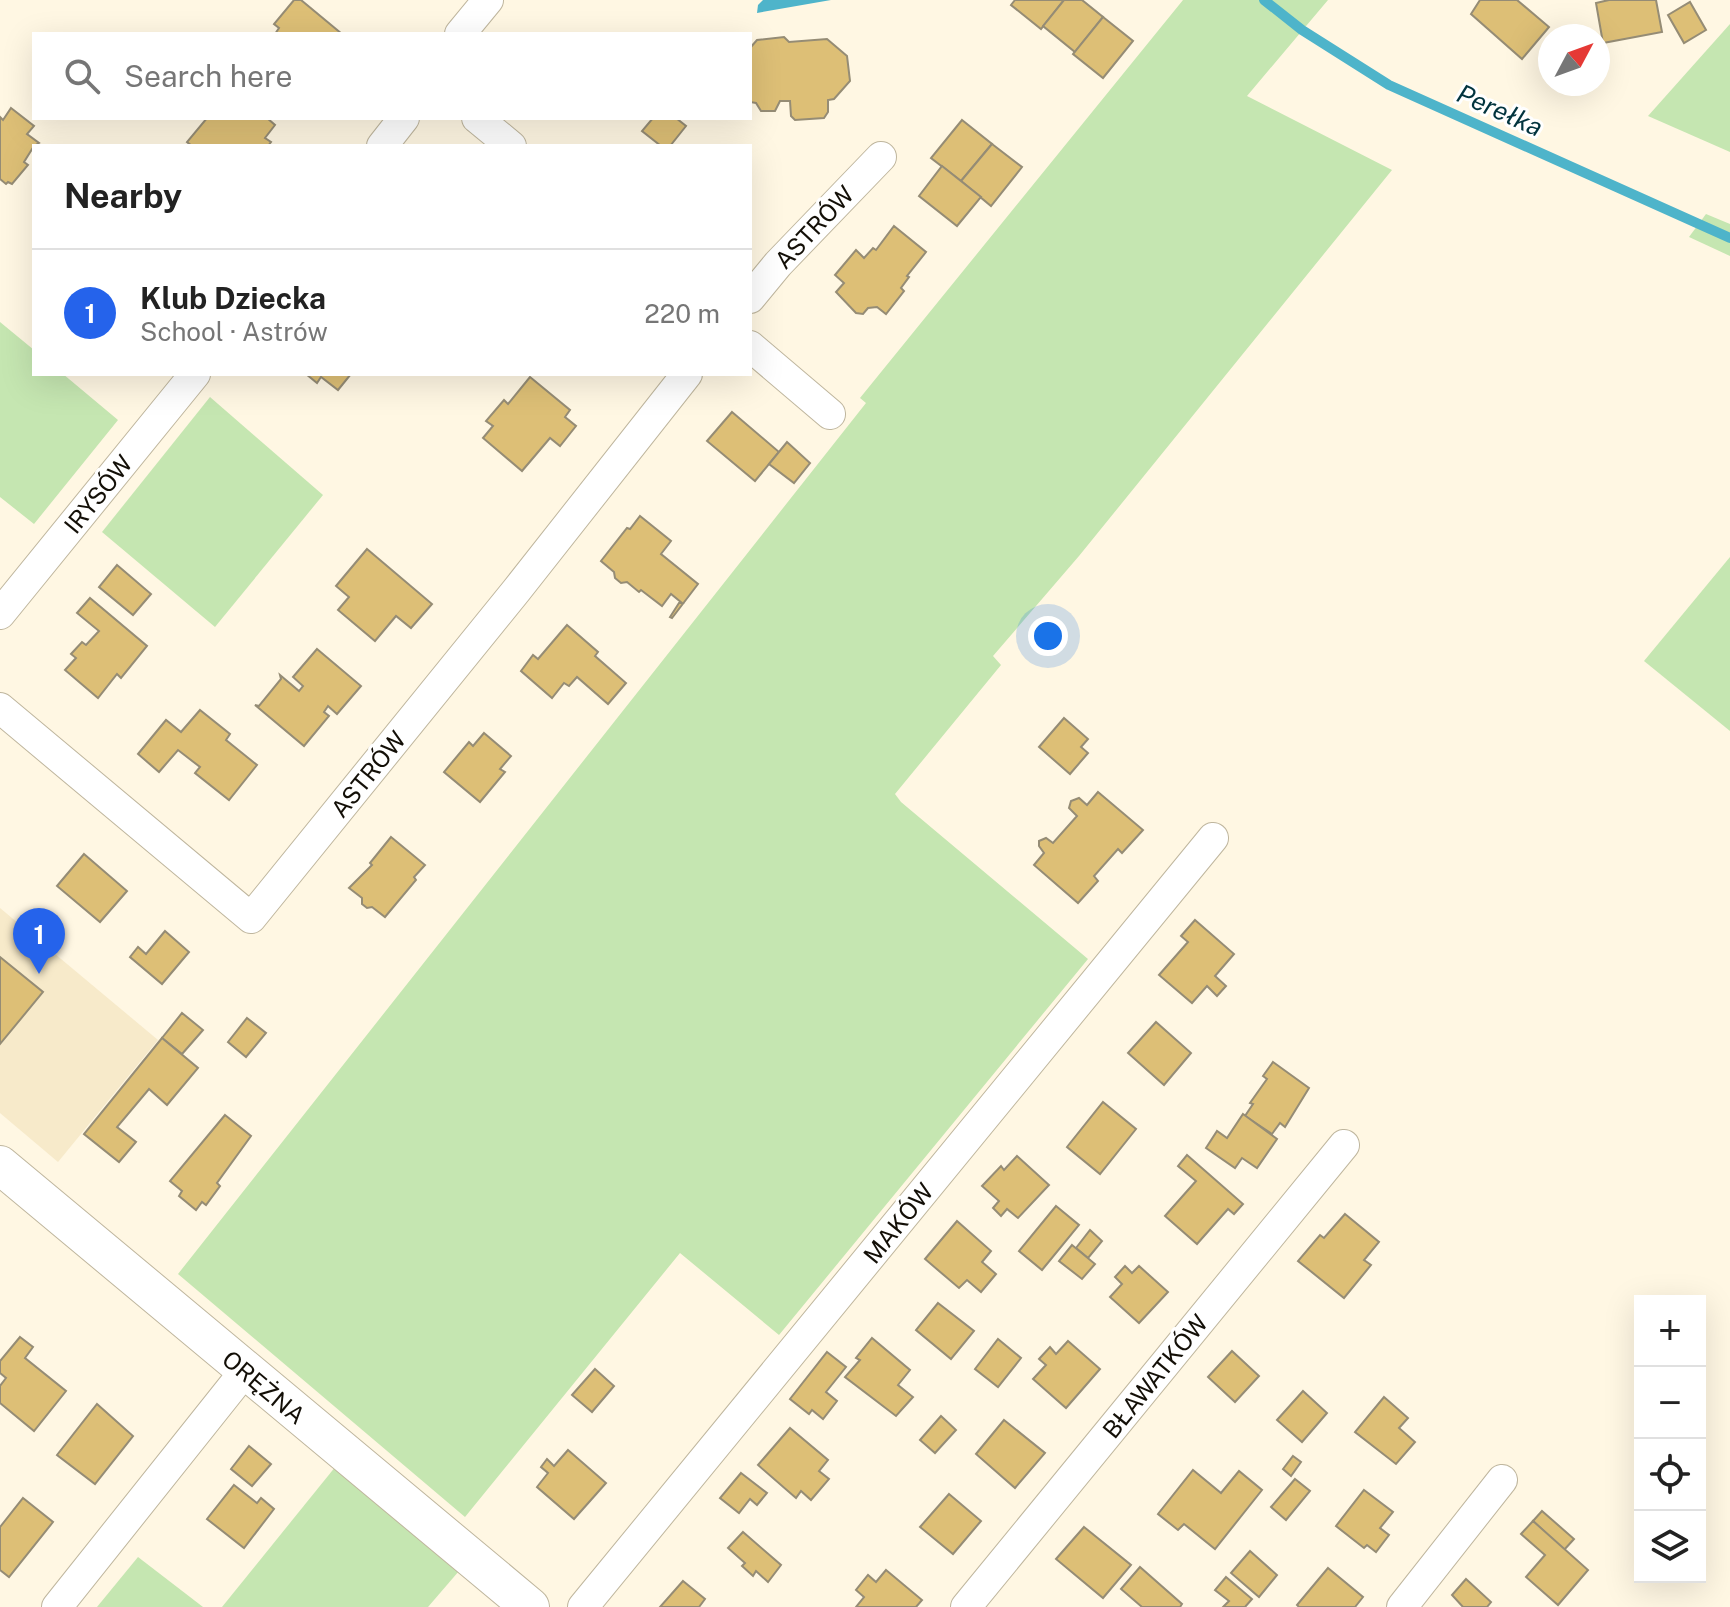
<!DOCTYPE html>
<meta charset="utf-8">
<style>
:root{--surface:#fff;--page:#f2f2f2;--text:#222;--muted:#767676;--line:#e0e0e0;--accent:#2563eb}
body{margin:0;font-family:"Public Sans",sans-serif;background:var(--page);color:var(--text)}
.controls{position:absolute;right:24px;bottom:24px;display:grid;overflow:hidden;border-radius:0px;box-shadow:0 8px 32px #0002}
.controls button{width:72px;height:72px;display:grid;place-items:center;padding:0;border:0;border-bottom:2px solid var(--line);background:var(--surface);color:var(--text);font:40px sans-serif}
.compass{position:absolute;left:1538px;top:24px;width:72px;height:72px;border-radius:50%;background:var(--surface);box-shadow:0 8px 32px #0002;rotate:49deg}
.you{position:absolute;left:1048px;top:636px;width:28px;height:28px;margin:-20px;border:6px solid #fff;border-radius:50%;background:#1a73e8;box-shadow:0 0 0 12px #1a73e833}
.badge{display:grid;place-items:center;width:52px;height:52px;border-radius:50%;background:var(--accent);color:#fff;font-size:26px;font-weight:700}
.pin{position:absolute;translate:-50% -66px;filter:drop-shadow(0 2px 4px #0008)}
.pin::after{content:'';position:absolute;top:42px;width:28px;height:24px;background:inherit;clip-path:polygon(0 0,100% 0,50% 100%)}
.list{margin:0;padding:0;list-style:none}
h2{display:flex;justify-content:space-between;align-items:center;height:104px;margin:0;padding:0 32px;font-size:34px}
h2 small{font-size:26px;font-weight:400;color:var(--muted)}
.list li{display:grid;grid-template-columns:52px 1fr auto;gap:24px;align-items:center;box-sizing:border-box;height:128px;padding:0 32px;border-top:2px solid var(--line)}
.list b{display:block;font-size:30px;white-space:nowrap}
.list p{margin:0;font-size:26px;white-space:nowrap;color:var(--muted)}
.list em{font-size:26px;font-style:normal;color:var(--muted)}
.icon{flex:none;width:44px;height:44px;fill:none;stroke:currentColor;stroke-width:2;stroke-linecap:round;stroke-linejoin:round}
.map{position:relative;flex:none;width:1730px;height:1607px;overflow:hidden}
.search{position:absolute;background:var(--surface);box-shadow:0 8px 32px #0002;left:32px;top:32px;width:720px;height:88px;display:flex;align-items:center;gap:20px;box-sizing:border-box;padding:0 28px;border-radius:0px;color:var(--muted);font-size:30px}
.panel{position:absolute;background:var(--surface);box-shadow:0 8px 32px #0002;left:32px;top:144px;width:720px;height:232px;border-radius:0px}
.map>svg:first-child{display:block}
.built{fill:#f7eaca}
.green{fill:#c5e6b1}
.water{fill:#4eb4ca}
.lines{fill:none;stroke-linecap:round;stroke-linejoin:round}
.stream{stroke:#4eb4ca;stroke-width:10}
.building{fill:#ddbf76;stroke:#958c75;stroke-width:2}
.minor-casing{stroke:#bfb69e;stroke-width:32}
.tertiary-casing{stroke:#bfb69e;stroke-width:40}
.minor{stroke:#fff;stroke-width:30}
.tertiary{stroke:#fff;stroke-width:38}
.labels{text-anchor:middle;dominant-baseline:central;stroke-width:6;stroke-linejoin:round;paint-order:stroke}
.street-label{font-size:24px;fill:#130f07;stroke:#fff}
.water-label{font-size:26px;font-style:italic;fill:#02343e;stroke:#fff}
</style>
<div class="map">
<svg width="1730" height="1607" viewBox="0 0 1730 1607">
<rect width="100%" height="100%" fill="#fff7e3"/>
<polygon class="built" points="0,908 158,1040 58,1162 0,1113"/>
<g class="green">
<polygon points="1183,0 1328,0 1247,96 1392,170 1079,556 993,656 1001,665 895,794 901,802 1088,959 779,1335 680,1253 465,1517 178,1274 866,403 860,398"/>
<polygon points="1730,24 1730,152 1648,116"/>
<polygon points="1706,214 1730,224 1730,256 1689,237"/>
<polygon points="0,322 34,350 34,374 63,374 118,420 34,524 0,497"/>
<polygon points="210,397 323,495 215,627 102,532"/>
<polygon points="1730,557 1730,731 1644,661"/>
<polygon points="336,1466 459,1571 428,1607 222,1607"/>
<polygon points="138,1557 203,1607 97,1607"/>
</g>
<polygon class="water" points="763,0 831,0 757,13 758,5"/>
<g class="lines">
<polyline class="stream" points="1264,0 1302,30 1389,85 1730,238"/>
</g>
<g class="building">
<polygon points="294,0 301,0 342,34 275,34 279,28 274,24"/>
<polygon points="1015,0 1064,0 1041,29 1011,5"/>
<polygon points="1064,0 1082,0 1103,17 1075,52 1043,26"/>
<polygon points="1480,0 1517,0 1549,27 1522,59 1471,14"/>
<polygon points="1609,0 1656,0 1662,32 1603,43 1596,3"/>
<polygon points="1690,2 1706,30 1684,43 1668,15"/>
<polygon points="1103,17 1133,41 1103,78 1073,54"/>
<polygon points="784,37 789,42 827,39 847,56 850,81 834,99 828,100 828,112 824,118 795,120 791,116 790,101 780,101 775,111 761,111 756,103 750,102 750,48 757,40"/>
<polygon points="11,108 34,126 27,134 39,143 34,146 24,162 28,165 12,184 8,182 6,184 0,179 0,117 3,120"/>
<polygon points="207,118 267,118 275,125 265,138 271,142 268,146 192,146 187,142"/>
<polygon points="653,118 676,118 686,126 670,146 661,146 642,131"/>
<polygon points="962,120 992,144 961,181 931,158"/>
<polygon points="992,144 1022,167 991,206 961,181"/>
<polygon points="942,166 981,197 957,226 919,196"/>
<polygon points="894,226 926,252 907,276 909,277 901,288 904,291 886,314 877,307 868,308 863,314 856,313 836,292 844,283 835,275 856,250 864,258 873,248 876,250"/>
<polygon points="306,374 351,374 338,390 321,377 317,383"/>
<polygon points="530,377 570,410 565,417 576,426 560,446 550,438 522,471 483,438 493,426 486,421 504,400 508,404"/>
<polygon points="732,412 779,452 755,481 707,441"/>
<polygon points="787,442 810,463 794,483 769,464"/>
<polygon points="640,516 671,541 661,554 698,584 672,618 670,617 679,603 682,603 671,594 662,606 641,590 639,592 627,582 621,583 615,578 614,572 601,561 627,528 630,529"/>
<polygon points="367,549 432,604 411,628 396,616 375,641 338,610 349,597 336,586"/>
<polygon points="117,565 151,594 133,615 99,587"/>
<polygon points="90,598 147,646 121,678 117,674 98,698 65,670 76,658 71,654 82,642 86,645 99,631 77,613"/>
<polygon points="567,625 598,652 595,656 626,683 608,704 577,677 569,686 564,683 552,698 521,671 533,655 538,659"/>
<polygon points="317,649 361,686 337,714 328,706 324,712 329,716 304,746 255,705 259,706 281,679 280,675 299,691 303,686 293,677"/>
<polygon points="200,710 230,734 226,740 257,765 229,800 195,773 200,767 178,750 159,772 138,754 166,720 181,732"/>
<polygon points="1064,718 1088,739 1081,747 1088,753 1070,774 1039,747"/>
<polygon points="484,733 511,756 500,769 505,772 480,802 444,772 469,742 473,746"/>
<polygon points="1098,792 1143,830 1122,853 1118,849 1094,876 1098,881 1078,903 1034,865 1044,853 1039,846 1039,841 1046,838 1053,843 1077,816 1069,808 1071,801 1079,798 1087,805"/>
<polygon points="391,837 425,865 414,877 416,880 385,917 372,907 367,908 362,904 362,898 349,888 372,865 370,863"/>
<polygon points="84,854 127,891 100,922 57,886"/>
<polygon points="1195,920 1234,954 1215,976 1226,986 1217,996 1207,986 1192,1003 1159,975 1188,942 1181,936"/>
<polygon points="165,931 189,952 162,984 130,957 138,947 146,954"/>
<polygon points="0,957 43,992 0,1044"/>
<polygon points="182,1013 203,1030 182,1054 162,1038"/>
<polygon points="247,1018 266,1033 246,1057 228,1042"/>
<polygon points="1156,1022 1191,1053 1164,1085 1128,1053"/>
<polygon points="162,1038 198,1068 167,1105 149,1089 117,1127 136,1142 119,1162 84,1134"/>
<polygon points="1273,1062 1309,1088 1285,1127 1280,1123 1272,1134 1245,1116 1253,1104 1250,1103 1267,1079 1263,1076"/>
<polygon points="1103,1102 1136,1129 1100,1174 1067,1147"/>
<polygon points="1243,1114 1277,1139 1257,1168 1242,1158 1235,1168 1206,1148 1217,1131 1227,1138"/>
<polygon points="225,1115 251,1136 217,1183 220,1186 206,1205 202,1202 196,1210 179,1196 182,1191 170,1181"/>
<polygon points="1187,1155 1243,1204 1234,1214 1228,1209 1197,1244 1165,1216 1196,1181 1178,1166"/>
<polygon points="1017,1156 1049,1185 1018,1218 1007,1209 1001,1216 993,1208 999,1201 982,1186 1001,1166 1004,1170"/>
<polygon points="1056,1206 1079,1225 1042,1270 1019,1251"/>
<polygon points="1345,1214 1379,1242 1364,1260 1371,1265 1344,1298 1298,1261 1320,1235 1324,1238"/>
<polygon points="957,1221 991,1251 982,1262 996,1274 981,1292 967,1280 959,1288 925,1259"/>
<polygon points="1090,1230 1102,1241 1088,1258 1076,1248"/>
<polygon points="1072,1245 1095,1264 1082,1279 1059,1261"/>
<polygon points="1125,1266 1132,1273 1139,1266 1168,1292 1139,1323 1110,1297 1122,1284 1115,1277"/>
<polygon points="938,1303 974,1331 951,1359 916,1330"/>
<polygon points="20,1337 33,1347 25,1358 66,1391 34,1431 0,1403 0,1386 6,1378 0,1373 0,1361"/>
<polygon points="872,1338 910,1370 898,1385 913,1397 896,1416 845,1377 860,1360 856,1358"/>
<polygon points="998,1339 1021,1358 998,1387 975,1369"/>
<polygon points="1068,1341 1100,1369 1066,1408 1033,1379 1046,1365 1039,1359 1050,1347 1056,1354"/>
<polygon points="1232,1351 1259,1376 1235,1402 1208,1377"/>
<polygon points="827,1352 846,1367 826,1392 837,1401 823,1419 812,1410 809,1414 790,1399"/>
<polygon points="595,1369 614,1386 592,1412 572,1395"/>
<polygon points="1303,1391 1327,1413 1302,1442 1277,1420"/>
<polygon points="1384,1397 1408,1418 1399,1428 1415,1442 1396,1464 1355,1432"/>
<polygon points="97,1404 133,1436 95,1484 57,1455"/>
<polygon points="941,1416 956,1430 935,1453 920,1440"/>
<polygon points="1004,1420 1045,1453 1015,1488 976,1454"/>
<polygon points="790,1428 828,1460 819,1471 829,1479 811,1500 801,1491 796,1498 758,1465"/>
<polygon points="249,1446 271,1464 252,1486 231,1469"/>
<polygon points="568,1450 606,1483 574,1519 537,1487 548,1473 541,1467 547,1459 554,1466"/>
<polygon points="1293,1456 1301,1462 1291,1476 1283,1469"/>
<polygon points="1193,1470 1221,1493 1239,1471 1262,1490 1215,1549 1184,1524 1178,1530 1158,1514"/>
<polygon points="741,1473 767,1493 757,1505 750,1499 739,1513 720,1498"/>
<polygon points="1295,1479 1310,1491 1286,1520 1271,1507"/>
<polygon points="234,1485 257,1503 261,1498 274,1509 244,1548 207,1519"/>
<polygon points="1364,1490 1393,1512 1380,1528 1389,1535 1376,1552 1367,1545 1364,1548 1336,1526"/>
<polygon points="949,1494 981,1521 953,1554 920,1527"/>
<polygon points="23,1498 53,1522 9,1577 0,1570 0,1527"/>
<polygon points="1542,1511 1574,1539 1564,1550 1533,1521"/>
<polygon points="1533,1521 1588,1570 1558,1605 1526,1577 1545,1555 1521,1534"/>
<polygon points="1084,1527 1131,1565 1103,1598 1056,1559"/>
<polygon points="743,1532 781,1565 768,1582 756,1571 753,1576 742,1566 745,1563 728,1548"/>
<polygon points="1250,1551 1277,1575 1259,1597 1231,1573"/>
<polygon points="1140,1567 1182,1604 1180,1607 1142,1607 1121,1589"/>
<polygon points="1328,1568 1363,1597 1355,1607 1299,1607 1297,1605"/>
<polygon points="886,1570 922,1600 916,1607 856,1607 864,1597 856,1590 868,1575 876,1582"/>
<polygon points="1226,1577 1252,1599 1245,1607 1223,1607 1229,1601 1215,1590"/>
<polygon points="1466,1579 1491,1602 1487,1607 1463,1607 1452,1595"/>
<polygon points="683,1581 705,1599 699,1607 660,1607"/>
</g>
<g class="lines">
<g class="minor-casing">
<g id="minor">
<polyline points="460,34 488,0"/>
<polyline points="477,118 511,146"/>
<polyline points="382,146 404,118"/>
<polyline points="750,298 778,264 881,157"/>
<polyline points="750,346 830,414"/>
<polyline points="0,614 195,374"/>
<polyline points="0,708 251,918 516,591 687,374"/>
<polyline points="57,1607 245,1371"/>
<polyline points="583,1607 1213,838"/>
<polyline points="966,1607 1344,1145"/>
<polyline points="1402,1607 1502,1480"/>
</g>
</g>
<g class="tertiary-casing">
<polyline id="tertiary" points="0,1165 530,1607"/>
</g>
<use href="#minor" class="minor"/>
<use href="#tertiary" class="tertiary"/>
</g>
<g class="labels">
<g class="street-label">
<text transform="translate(814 227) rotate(-47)">ASTRÓW</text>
<text transform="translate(98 494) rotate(-51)">IRYSÓW</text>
<text transform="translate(368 774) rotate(-51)">ASTRÓW</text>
<text transform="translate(898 1223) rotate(-51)">MAKÓW</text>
<text transform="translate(1155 1376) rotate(-51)">BŁAWATKÓW</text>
<text transform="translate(264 1387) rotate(40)">ORĘŻNA</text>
</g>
<g class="water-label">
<text transform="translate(1500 110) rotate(24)">Perełka</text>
</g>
</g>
</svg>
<div class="controls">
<button>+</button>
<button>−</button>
<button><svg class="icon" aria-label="locate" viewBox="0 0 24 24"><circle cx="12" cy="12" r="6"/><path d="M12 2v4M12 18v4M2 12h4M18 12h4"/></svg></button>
<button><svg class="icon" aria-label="layers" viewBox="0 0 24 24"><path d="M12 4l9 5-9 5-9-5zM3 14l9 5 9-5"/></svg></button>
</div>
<svg class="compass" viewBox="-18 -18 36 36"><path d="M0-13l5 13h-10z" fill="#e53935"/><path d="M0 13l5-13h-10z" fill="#767676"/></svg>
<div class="you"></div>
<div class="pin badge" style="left:39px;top:974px">1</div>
<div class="search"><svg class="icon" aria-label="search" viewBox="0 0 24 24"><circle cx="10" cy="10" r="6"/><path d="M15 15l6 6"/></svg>Search here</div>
<section class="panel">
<h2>Nearby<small></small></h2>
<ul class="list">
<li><span class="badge">1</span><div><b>Klub Dziecka</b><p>School · Astrów</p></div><em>220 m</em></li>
</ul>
</section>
</div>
